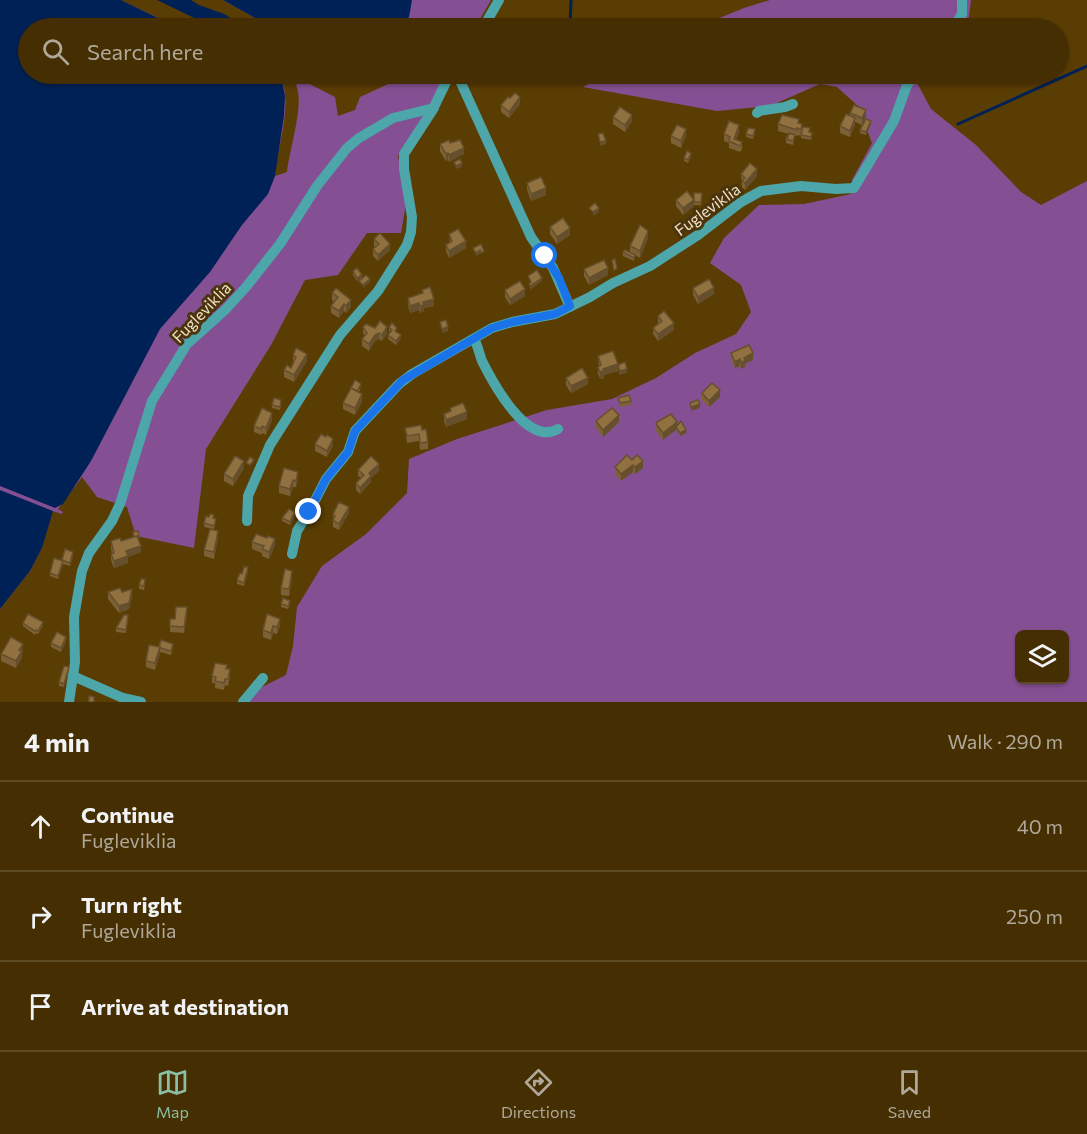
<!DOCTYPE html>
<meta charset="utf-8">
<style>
:root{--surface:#442e02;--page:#4e3a11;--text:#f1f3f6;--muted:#afa899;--line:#5c4a24;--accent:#8abfa5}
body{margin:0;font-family:Commissioner,sans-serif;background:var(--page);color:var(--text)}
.controls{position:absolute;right:18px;bottom:18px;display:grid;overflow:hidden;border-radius:9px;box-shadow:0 2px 4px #0004}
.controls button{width:54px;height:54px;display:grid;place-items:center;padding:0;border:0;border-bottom:2px solid var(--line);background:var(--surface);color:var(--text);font:30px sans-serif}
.stop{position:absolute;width:18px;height:18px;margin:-14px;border:4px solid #1a73e8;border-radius:50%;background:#fff}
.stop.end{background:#1a73e8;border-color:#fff;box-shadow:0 2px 6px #0008}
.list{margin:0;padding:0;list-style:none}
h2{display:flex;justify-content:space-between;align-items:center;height:78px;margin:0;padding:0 24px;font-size:26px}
h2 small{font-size:20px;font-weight:400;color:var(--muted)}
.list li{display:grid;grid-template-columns:39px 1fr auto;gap:18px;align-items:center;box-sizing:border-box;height:90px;padding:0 24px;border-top:2px solid var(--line)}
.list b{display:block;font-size:22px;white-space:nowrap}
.list p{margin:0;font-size:20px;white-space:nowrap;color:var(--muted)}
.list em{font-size:20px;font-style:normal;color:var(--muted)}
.icon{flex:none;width:33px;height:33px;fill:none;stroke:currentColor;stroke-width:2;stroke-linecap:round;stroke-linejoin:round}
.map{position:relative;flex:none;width:1087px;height:702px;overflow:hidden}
.search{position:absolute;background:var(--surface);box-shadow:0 2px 4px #0004;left:18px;right:18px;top:18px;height:66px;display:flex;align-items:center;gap:15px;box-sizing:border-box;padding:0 21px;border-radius:33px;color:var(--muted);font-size:22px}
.sheet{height:348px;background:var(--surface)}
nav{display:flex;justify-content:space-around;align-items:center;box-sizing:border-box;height:84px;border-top:2px solid var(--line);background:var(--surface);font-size:16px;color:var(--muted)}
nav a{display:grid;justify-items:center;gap:3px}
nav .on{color:var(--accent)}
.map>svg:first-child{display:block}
.green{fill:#855093;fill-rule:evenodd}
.water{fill:#002156}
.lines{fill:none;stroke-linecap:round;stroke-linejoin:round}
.stream{stroke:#002156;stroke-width:3}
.minor{stroke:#4ca6aa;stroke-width:10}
.wall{fill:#7c6136}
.shaded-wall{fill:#654f2c}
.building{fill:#90713f;stroke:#654f2c;stroke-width:1.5}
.route{stroke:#1a73e8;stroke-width:8}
.labels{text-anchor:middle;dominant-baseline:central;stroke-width:6;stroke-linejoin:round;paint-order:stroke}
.street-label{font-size:16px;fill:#f3e2c8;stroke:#4a350d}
</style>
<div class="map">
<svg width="1087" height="702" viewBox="0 0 1087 702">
<rect width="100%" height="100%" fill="#5a3d03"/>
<g class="green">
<path d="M0,0H121L178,28H28V74H275L280,76C294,104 277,147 275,176L287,172C289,151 305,103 296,85L302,80L335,97L338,116L355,110L360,97L410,74H442L445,80L398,156L406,204L401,233H367L338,275L305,280L271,345L206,449L194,548L136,536L127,507L97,497L82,477L58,509L63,512L62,514L52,511L42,548L30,571L0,609Z"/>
<polygon points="223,0 491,0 475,28 273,28"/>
<polygon points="770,0 971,0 969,17 961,28 695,28 744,8"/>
<path d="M608,74H921L916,81L931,109L976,145L1021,192L1041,205L1087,181V702H240L254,691L286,675L293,646L297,607L322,566L366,534L407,493L409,459L457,439L547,410L612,399L656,378L695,353L736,334L751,312L741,285L710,263L724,238L759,205L804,204L851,194L852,180L872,143L858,106L837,87L820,84L770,106L717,111L583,87ZM1020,634H1064V680H1020Z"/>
</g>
<g class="water">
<polygon points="0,0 121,0 178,28 28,28 28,74 275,74 280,76 282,81 285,96 284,116 275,176 268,194 242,225 210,272 160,329 91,461 63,504 55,508 0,486"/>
<polygon points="157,0 191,0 199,5 224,14 247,28 215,28"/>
<polygon points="223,0 412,0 409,17 399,28 273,28"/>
<polygon points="0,490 53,511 42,548 30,571 0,609"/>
</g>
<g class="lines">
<g class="stream">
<polyline points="570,28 571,0"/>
<polyline points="567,81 568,74"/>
<polyline points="958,124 1087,66"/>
</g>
<g class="minor">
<polyline points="483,28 499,0"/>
<polyline points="953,28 962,14 962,0"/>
<polyline points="457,74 531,237 553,268 570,307"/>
<polyline points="757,113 759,111 785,107 793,104"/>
<path d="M474,339C478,346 479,353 482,361C493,383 527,447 558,429"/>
<polyline points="247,521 248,496 270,445 340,335 378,291 407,245 411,232 412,217 404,169 404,154 432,111 450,74"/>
<polyline points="292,554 297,531 309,512 326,479 348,452 355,431 399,384 412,374 492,328 512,322 555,314 590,297 613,283 650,266 698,235 741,202 761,191 801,186 836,189 854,188 894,121 907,85 915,74"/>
<polyline points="73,676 123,698 141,702"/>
<polyline points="69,702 75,662 74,617 82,571 89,553 112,521 120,504 152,401 187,344 226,309 246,287 280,244 317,186 347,148 359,138 393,118 434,108"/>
<polyline points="243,702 263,678"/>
</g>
</g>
<g class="wall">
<polygon points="520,104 509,118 501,112 501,105"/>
<polygon points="850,113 866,117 862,125 855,122 855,125 850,137 840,133 840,126 850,116"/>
<polygon points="613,117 632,121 625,132 613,124"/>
<polygon points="799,123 802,128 810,132 812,136 811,140 801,138 801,136 797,135 797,136 795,136 793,145 786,143 786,139 788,137 789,134 778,131 778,124"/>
<polygon points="871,124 866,135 860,133 860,130"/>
<polygon points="739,132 736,140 742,142 742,149 740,152 729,148 729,143 724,141 724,134"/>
<polygon points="755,133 753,139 746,137 746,134"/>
<polygon points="671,136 686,136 681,148 671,143"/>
<polygon points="450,143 464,154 449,162 448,160 446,161 440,151 440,144"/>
<polygon points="691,156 688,163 684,161 684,158"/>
<polygon points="741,174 757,176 745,190 742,187"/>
<polygon points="527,183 546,195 531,201 527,189"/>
<polygon points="702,193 701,205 694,205 694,206 683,215 676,206 676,200 694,199"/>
<polygon points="550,227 570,235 557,244 550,234"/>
<polygon points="449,234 466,248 449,258 446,251 446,245 450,242"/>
<polygon points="648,238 640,258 635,255 634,261 623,256 623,252 630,252 630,246"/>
<polygon points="374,239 390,250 378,261 373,256 373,249 375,247 374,246"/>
<polygon points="584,269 608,275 589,285 584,276"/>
<polygon points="353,271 362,278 357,281 353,275"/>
<polygon points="693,288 714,294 698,304 693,295"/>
<polygon points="422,290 434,306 424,308 424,311 420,313 419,310 410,313 408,304 408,298 422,293"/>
<polygon points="505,290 525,296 510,305 505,297"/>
<polygon points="332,293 351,307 346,313 344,311 339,318 331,313 331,306 334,302 332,300"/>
<polygon points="658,316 674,330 658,341 653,334 653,328 658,323"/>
<polygon points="363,327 387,334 382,341 379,339 375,341 369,351 362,346 362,339 365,336 363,333"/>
<polygon points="389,327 397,331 397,332 401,338 396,345 388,339 388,335 390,332 389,331"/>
<polygon points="731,353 753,360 745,364 745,367 741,369 740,366 735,368 731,360"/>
<polygon points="293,355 307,361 294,382 284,377 284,370 291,368 294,362 293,362"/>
<polygon points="598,356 618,365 627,372 620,375 618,368 618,371 604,375 604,378 600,379 598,373 598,367 599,366"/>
<polygon points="566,378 588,384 571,393 566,385"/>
<polygon points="361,387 359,392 362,401 355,415 343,409 343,403"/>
<polygon points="702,393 720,397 709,407 702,400"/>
<polygon points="618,398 631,401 631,405 620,407"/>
<polygon points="281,403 280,410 272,408 272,405"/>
<polygon points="450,408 467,419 446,427 444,421 444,414 450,411"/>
<polygon points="272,420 266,435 262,433 261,435 254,432 254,426"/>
<polygon points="596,421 619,422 603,437 596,428"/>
<polygon points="657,422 677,425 686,433 680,436 676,430 663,440 656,431"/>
<polygon points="405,428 422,430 428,442 428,449 420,450 419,441 407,443"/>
<polygon points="315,444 333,445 327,457 315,451"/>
<polygon points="632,460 643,468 635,474 633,472 621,481 615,474 615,467"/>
<polygon points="244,468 233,486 224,481 224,474"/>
<polygon points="284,468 298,479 296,487 293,487 290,496 279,493 279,486"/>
<polygon points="358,470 379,471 371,478 371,482 360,494 356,490 356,483 361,478 358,476"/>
<polygon points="349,513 339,530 333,527 333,514"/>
<polygon points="295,516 290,525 282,521 282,518"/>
<polygon points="214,518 216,522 214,529 204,527 204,523"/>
<polygon points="138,531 141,552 128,557 128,563 114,568 111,560 111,554 112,553 111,548 111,541 121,541 134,537"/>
<polygon points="218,538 214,559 204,556 204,550"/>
<polygon points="252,542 275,545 269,559 262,556 262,553 252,549"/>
<polygon points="73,556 70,566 63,564 58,579 50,576 50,573 62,561"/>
<polygon points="248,571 244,586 237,584 237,580 242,574"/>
<polygon points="292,577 289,596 281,595 281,588"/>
<polygon points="145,583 144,590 139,589 139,585"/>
<polygon points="108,592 122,592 132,596 129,609 119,613 108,599"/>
<polygon points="281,604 290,604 288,609 281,607"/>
<polygon points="187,614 184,633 170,632 170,619 175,619"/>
<polygon points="267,614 280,626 277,634 273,633 271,640 263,637 263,630"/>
<polygon points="128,619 126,633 116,632 116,628"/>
<polygon points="23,623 43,625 38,634 36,633 35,635 23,626"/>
<polygon points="66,641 61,652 51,647 51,643"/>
<polygon points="159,647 173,647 171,655 160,652 155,670 146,667 146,661"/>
<polygon points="23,650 22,652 22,658 16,668 1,661 1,654"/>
<polygon points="227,669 230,676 228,686 225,685 224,690 215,688 215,683 212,683 212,676"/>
<polygon points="69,670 64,687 59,686 59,682"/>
</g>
<g class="shaded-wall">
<polygon points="520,97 520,104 509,118 509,112"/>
<polygon points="866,110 866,117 862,125 862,118"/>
<polygon points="632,115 632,121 625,132 625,125"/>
<polygon points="855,118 855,125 850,137 850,131"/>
<polygon points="871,121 871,124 866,135 866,132"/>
<polygon points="739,125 739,132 735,144 734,139"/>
<polygon points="686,129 686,136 681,148 681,141"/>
<polygon points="606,141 606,144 600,146 600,142"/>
<polygon points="464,148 464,154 449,162 449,155"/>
<polygon points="448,153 448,160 446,161 446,154"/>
<polygon points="462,163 462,167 456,169 456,166"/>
<polygon points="757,169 757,176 745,190 745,183"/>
<polygon points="546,188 546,195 531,201 531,194"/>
<polygon points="694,200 694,206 683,215 683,208"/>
<polygon points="599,208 599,212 593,216 593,212"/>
<polygon points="570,228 570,235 557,244 557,237"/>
<polygon points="648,231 648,238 640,258 640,251"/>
<polygon points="466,241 466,248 449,258 449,251"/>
<polygon points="390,244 390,250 378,261 378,255"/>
<polygon points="480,250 480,254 476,256 476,253"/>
<polygon points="608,268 608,275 589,285 589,278"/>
<polygon points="362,275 362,278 357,281 357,278"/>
<polygon points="542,278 542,281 530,290 530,286"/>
<polygon points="370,279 370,282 363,288 363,285"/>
<polygon points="714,288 714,294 698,304 698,297"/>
<polygon points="525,289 525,296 510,305 510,299"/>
<polygon points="434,299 434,306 424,308 424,311 420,313 420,306 423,302"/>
<polygon points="351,300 351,307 346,313 346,306"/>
<polygon points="419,303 419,310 410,313 410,306"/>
<polygon points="344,304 344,311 339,318 339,311"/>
<polygon points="674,323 674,330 658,341 658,334"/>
<polygon points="387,327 387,334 382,341 382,335"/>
<polygon points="448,327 448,331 442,333 442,329"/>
<polygon points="379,333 379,339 375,341 369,351 369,344 375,335"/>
<polygon points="401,335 401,338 396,345 396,341"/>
<polygon points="753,353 753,360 745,364 745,367 741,369 741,362 744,358"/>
<polygon points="307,354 307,361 294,382 294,375"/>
<polygon points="740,359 740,366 735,368 735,362"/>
<polygon points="618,364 618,371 604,375 604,378 600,379 600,372 603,369"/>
<polygon points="627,369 627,372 620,375 620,371"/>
<polygon points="588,378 588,384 571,393 571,386"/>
<polygon points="720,390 720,397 709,407 709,401"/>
<polygon points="362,394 362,401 355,415 355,408"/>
<polygon points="700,404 700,408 691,411 691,407"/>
<polygon points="467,412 467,419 446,427 446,420"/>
<polygon points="272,413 272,420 266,435 266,428"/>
<polygon points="619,415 619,422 603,437 603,430"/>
<polygon points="677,422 677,428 676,427 676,430 663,440 663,433"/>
<polygon points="686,430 686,433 680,436 680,433"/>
<polygon points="333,439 333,445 327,457 327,451"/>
<polygon points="244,461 244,468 233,486 233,479"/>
<polygon points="643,461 643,468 635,474 635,467"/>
<polygon points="379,464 379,471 371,478 371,482 360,494 360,488 369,473"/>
<polygon points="633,465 633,472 621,481 621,474"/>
<polygon points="298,472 298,479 296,487 296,481"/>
<polygon points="293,480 293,487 290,496 290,489"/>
<polygon points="349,507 349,513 339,530 339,524"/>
<polygon points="295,512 295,516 290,525 290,522"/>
<polygon points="218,531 218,538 214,559 214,552"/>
<polygon points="275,539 275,545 269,559 269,552"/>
<polygon points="141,546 141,552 128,557 128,563 114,568 114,561 126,551"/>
<polygon points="292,571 292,577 289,596 289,589"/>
<polygon points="132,589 132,596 129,609 119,613 119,606"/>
<polygon points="187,607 187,614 184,633 184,627"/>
<polygon points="280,619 280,626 277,634 277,627"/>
<polygon points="273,626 273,633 271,640 271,633"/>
<polygon points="66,637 66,641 61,652 61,648"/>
<polygon points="23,644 22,658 16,668 16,661 19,650"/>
<polygon points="160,647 160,654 155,670 155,663"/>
</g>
<g class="building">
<polygon points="515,93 520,97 509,112 501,105 508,97 510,98"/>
<polygon points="854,105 866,110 862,118 850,113"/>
<polygon points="620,107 632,115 625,125 613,117"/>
<polygon points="846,114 855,118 850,131 840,126"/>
<polygon points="782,115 799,119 798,123 802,124 801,129 797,128 797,130 778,124"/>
<polygon points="866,119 871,121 866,132 860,130"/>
<polygon points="729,121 739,125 734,139 742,142 740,146 729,141 730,137 724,134"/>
<polygon points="677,125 686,129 681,141 671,136"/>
<polygon points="803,127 810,128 809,132 812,133 811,137 801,135"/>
<polygon points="748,128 755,129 753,136 746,134"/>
<polygon points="603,133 606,141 600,142 598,134"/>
<polygon points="789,133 795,135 793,141 786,139 787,136 788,137"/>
<polygon points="449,140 450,143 460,140 464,148 449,155 448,153 446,154 440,144"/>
<polygon points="687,151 691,153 688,160 684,158"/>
<polygon points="460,159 462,163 456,166 454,162"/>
<polygon points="750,163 757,169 745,183 742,181 745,178 741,174"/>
<polygon points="541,177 546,188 531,194 527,183"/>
<polygon points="687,191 694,200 683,208 676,200"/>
<polygon points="694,193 702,193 701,202 694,202"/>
<polygon points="595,203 599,208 593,212 589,208"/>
<polygon points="563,218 570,228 557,237 550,227"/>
<polygon points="640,225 648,231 640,251 630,246"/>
<polygon points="458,229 466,241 449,251 446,245 452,241 449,234"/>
<polygon points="380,233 390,244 378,255 373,249 379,244 374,239"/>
<polygon points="481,244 484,251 481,253 480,250 476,253 473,248"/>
<polygon points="625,250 635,255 634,258 623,252"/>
<polygon points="615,259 617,269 614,270 612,260"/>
<polygon points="604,260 608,268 589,278 584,269"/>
<polygon points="357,268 362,275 357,278 353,271"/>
<polygon points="537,270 542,278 530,286 529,284 531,282 528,276"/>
<polygon points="366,275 370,279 363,285 359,281"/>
<polygon points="709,279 714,288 698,297 693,288"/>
<polygon points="520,281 525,289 510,299 505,290"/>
<polygon points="430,287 434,299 423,302 424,305 420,306 419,303 410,306 408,298 423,293 422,290"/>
<polygon points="336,288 351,300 346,306 344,304 339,311 331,306 338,297 332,293"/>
<polygon points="664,311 674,323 658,334 653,328 662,321 658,316"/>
<polygon points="446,320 448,327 442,329 440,322"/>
<polygon points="380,321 387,327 382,335 379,333 375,335 369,344 362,339 367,333 363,327 366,324 375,328"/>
<polygon points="392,323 397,328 395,331 401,335 396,341 388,335 392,330 389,327"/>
<polygon points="749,345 753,353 744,358 745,361 741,362 740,359 735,362 731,353"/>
<polygon points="296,348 307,354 294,375 284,370 287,365 291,368 296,357 293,355"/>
<polygon points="613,351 618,364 603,369 604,371 600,372 598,367 601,365 598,356"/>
<polygon points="625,362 627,369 620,371 618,365"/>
<polygon points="582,368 588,378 571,386 566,378"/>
<polygon points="355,380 361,384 357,391 351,388"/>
<polygon points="712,383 720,390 709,401 702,393"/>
<polygon points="351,388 362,394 355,408 343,403"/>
<polygon points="629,395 631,401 620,403 618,398"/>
<polygon points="274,398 281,400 280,407 272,405"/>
<polygon points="698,400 700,404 691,407 690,403"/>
<polygon points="463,403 467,412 446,420 444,414 451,411 450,408"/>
<polygon points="262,408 272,413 266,428 262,426 261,429 254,426"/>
<polygon points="612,408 619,415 603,430 596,421"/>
<polygon points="671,414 677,422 663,433 656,424 657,422"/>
<polygon points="681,421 686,430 680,433 676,427"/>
<polygon points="421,425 422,430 426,429 428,442 420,443 419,434 407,436 405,428"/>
<polygon points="321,434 326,437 327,435 333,439 327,451 315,444"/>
<polygon points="627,455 632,460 637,455 643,461 635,467 633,465 621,474 615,467"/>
<polygon points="235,456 244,461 233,479 224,474"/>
<polygon points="371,456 379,464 369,473 371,476 360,488 356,483 364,475 358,470"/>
<polygon points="250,457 254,460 250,465 246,463"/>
<polygon points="284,468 298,472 296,481 293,480 290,489 279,486"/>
<polygon points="339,502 349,507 339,524 333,520 335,516 333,514"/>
<polygon points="289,509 295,512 290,522 282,518"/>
<polygon points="210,514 214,515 213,518 216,519 214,526 204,523 206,516 209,517"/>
<polygon points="210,529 218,531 214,552 204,550"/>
<polygon points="138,531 139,537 138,537 137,536 134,537 133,532"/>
<polygon points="256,534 267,538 268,536 275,539 269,552 262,549 264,546 252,542"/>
<polygon points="137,536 141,546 126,551 128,556 114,561 111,554 114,553 111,541 120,538 121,541"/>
<polygon points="65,549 73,552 70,563 62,560"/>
<polygon points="54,558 63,561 58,576 50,573"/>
<polygon points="244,567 248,567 244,583 237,580 240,573 242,574"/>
<polygon points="285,569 292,571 289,589 281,588"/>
<polygon points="141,579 145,579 144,586 139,585"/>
<polygon points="120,588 122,592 132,589 129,603 119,606 108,592"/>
<polygon points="283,598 290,601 288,606 281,604"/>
<polygon points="176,607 187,607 184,627 170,626 170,619 175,619"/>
<polygon points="28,614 43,622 38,631 36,630 35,631 23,623"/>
<polygon points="267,614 280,619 277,627 273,626 271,633 263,630"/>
<polygon points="124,615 128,615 126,630 116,628"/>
<polygon points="57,632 66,637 61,648 51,643"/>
<polygon points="11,637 23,644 19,650 22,651 16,661 1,654"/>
<polygon points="161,640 173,644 171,651 160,648 160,647 159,647"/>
<polygon points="149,645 160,647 155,663 146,661"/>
<polygon points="215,663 227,665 226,669 230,669 228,679 225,679 224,683 215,681 216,677 212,676"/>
<polygon points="64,666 69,667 64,684 59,682"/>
<polygon points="89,696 94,697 94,702 89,702"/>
</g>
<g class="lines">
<polyline class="route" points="309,512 326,479 348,452 355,431 403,380 492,328 512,322 555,314 570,306 559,278 545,256"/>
</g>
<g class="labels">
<g class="street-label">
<text transform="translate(707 209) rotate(-36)">Fugleviklia</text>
<text transform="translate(201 312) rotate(-46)">Fugleviklia</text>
</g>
</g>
</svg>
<div class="controls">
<button><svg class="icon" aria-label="layers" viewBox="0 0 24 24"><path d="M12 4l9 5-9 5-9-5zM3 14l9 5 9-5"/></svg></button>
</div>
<div class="stop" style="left:545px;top:256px"></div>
<div class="stop end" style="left:309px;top:512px"></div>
<div class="search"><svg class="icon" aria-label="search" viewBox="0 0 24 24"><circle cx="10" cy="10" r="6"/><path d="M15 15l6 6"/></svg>Search here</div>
</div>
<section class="sheet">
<h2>4 min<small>Walk · 290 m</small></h2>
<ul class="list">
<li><svg class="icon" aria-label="ahead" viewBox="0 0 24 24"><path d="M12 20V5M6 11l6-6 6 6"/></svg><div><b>Continue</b><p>Fugleviklia</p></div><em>40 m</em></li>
<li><svg class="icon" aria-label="right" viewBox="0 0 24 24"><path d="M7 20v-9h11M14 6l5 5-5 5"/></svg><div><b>Turn right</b><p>Fugleviklia</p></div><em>250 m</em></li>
<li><svg class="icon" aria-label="arrive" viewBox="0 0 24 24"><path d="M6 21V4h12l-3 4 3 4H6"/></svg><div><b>Arrive at destination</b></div></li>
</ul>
</section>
<nav>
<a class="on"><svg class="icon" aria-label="map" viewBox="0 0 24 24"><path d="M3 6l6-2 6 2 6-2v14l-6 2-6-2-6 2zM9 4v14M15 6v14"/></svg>Map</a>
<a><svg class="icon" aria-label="directions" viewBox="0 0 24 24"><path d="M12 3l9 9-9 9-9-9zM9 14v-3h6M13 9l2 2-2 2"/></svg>Directions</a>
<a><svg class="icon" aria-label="saved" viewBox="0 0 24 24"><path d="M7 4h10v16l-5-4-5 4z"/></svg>Saved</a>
</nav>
